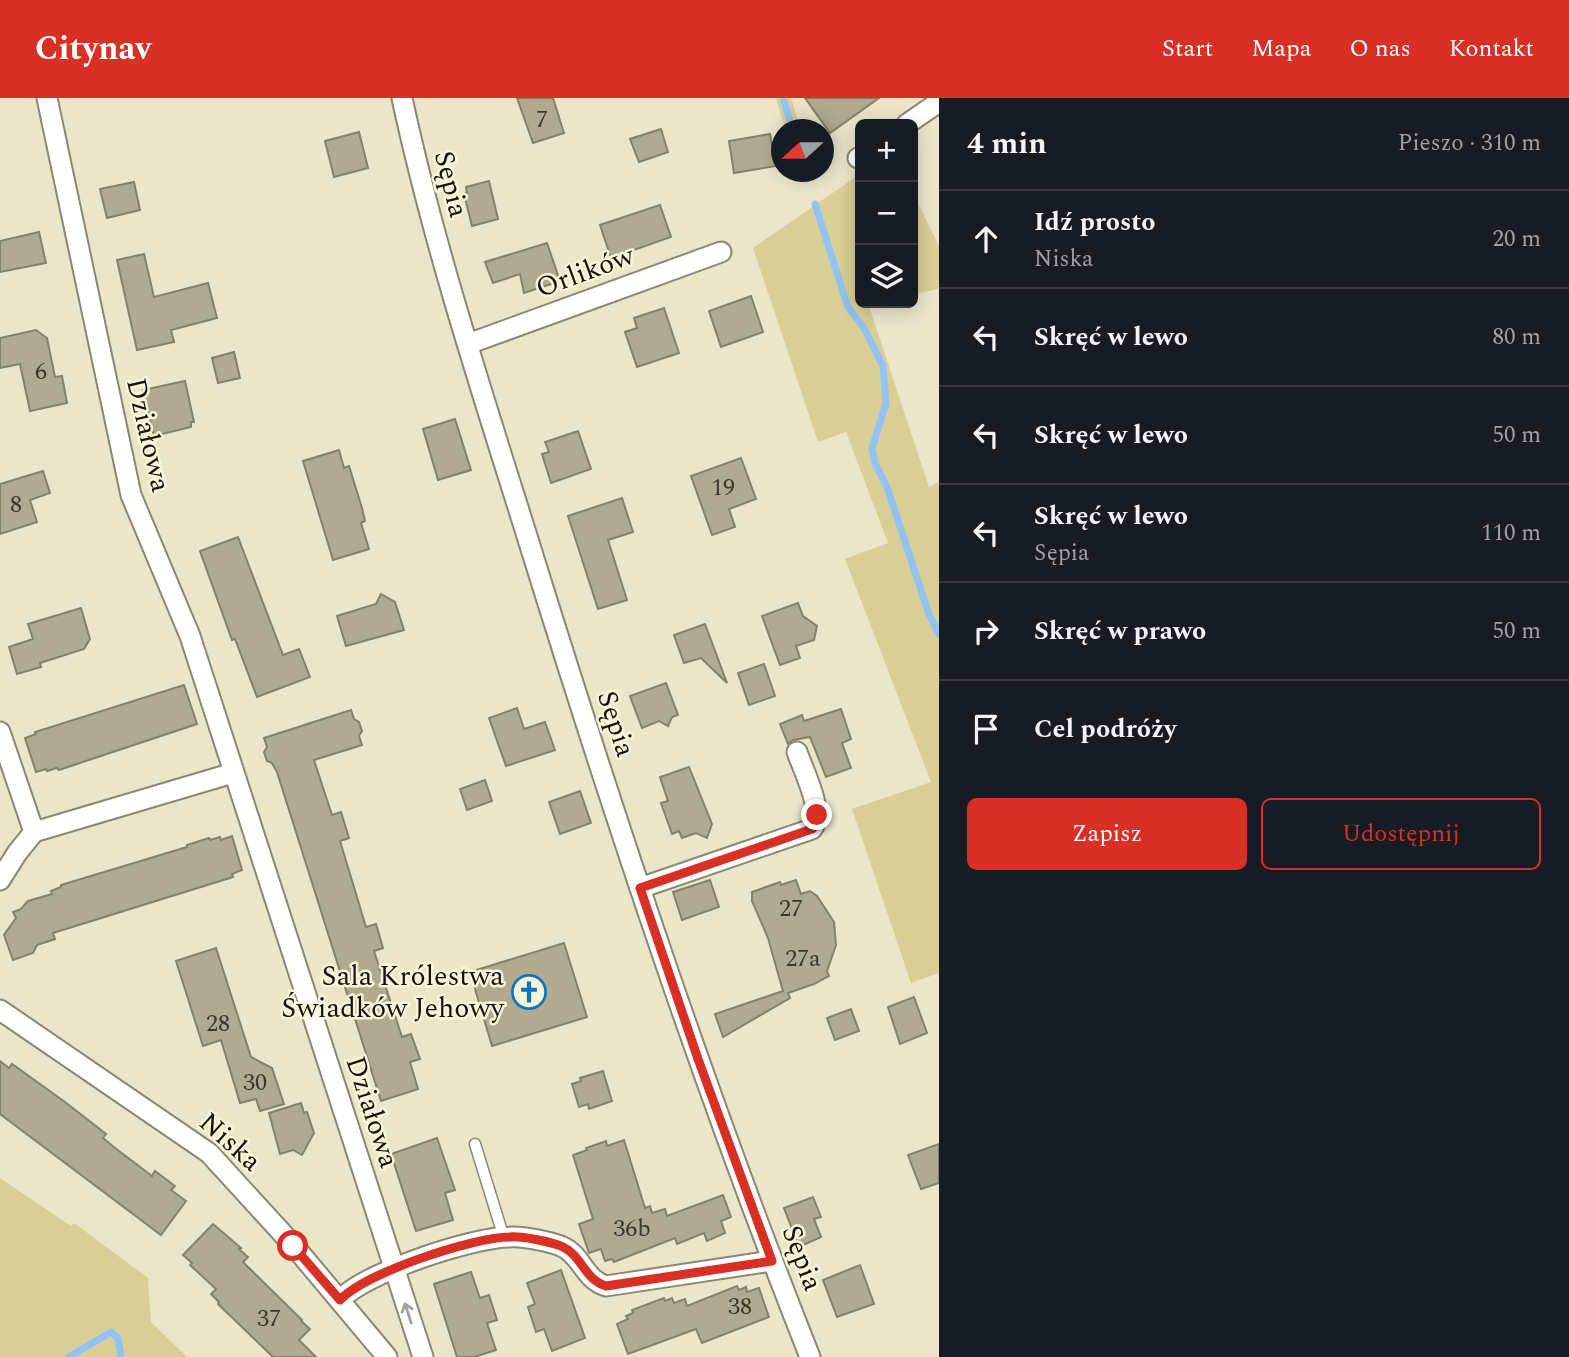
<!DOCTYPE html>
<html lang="pl">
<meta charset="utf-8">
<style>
:root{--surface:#171b24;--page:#20242c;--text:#f1f3f6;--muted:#9ea1a6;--line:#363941;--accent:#d93025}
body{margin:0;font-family:Spectral,serif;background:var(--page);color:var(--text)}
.controls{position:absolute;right:21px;top:21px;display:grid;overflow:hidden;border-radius:10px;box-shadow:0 4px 18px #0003}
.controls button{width:63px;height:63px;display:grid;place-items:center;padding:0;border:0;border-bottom:2px solid var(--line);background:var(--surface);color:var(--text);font:35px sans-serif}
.compass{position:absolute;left:771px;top:21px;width:63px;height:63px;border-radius:50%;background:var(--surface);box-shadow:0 4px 18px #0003;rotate:249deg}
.stop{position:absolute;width:21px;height:21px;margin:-16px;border:5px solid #d93025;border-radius:50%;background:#fff}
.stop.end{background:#d93025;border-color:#fff;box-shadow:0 2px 7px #0008}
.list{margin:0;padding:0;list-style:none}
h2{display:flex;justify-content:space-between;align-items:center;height:91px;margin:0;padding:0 28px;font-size:30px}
h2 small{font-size:23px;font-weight:400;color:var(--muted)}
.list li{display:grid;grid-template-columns:46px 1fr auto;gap:21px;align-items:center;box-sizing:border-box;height:98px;padding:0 28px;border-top:2px solid var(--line)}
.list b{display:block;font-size:26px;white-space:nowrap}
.list p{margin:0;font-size:23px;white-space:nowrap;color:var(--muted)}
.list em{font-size:23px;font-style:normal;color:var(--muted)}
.actions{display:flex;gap:14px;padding:21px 28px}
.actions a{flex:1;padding:16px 0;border:2px solid var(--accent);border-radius:10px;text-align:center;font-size:24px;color:var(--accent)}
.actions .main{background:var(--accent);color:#fff}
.icon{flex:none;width:38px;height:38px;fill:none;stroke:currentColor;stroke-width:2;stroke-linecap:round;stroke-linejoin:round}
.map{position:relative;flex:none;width:939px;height:1259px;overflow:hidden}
header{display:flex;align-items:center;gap:42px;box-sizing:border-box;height:98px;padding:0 35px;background:var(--accent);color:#fff}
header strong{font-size:33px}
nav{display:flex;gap:38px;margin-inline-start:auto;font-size:24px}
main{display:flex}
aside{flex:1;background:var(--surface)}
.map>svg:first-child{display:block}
.green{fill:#d9ce96}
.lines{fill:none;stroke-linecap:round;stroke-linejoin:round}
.stream{stroke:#90c2f3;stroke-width:7}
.building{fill:#afaa90;stroke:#858168;stroke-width:2}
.service-casing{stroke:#8c886e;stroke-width:13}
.minor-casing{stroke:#8c886e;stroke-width:23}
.service{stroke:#fff;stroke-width:10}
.minor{stroke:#fff;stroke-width:19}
.oneway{stroke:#a1a09d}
.route{stroke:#d93025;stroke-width:9}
.labels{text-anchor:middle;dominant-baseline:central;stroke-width:5;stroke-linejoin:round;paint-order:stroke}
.number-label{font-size:24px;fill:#3b382b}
.street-label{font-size:28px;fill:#141209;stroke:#f8f4d7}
.poi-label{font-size:28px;fill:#141209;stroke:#f8f4d7;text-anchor:end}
</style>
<header>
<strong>Citynav</strong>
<nav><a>Start</a><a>Mapa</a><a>O nas</a><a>Kontakt</a></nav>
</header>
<main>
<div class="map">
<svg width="939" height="1259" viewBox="0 0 939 1259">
<rect width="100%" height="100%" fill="#ebe6ca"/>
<g class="green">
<polygon points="776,0 791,0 801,31 785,31"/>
<polygon points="860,76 860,205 868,205 929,389 939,384 939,875 911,885 852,711 931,684 845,461 888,445 846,334 818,344 753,150"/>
<polygon points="913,95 939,148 939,191 913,196"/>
<polygon points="0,1080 71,1128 74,1125 148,1180 151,1224 187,1259 0,1259"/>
</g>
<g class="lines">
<g class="stream">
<polyline points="783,0 793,32"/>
<polyline points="805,74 807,81"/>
<polyline points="815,106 848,209 864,230 883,268 886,306 872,350 875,365 887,389 929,516 939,536"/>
<polyline points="69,1259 111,1234 118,1240 121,1259"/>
</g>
</g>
<g class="building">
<polygon points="517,0 553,0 564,35 533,45"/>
<polygon points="805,0 879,0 830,35"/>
<polygon points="661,31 668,54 639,64 630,41"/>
<polygon points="359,34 368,70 334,79 325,43"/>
<polygon points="770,36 776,68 734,75 729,43"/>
<polygon points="489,83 498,121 472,128 464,96 467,95 466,89"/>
<polygon points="134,84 140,112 107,120 100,91"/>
<polygon points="660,107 671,139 611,160 600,127"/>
<polygon points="39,134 46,165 0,174 0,143"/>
<polygon points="547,145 560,183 524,195 520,176 493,185 485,164"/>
<polygon points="144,156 154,199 208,185 217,220 171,232 174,244 137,252 117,162"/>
<polygon points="751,198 763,234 721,249 709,213"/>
<polygon points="664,210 679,255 637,269 625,234 637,230 634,220"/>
<polygon points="36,232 47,240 55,279 62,278 67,305 30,313 20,266 0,270 0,240"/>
<polygon points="234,254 240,280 218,285 212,260"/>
<polygon points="185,283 194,324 191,324 191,329 154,338 143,292"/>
<polygon points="455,321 471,372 438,382 423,331"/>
<polygon points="578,333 591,371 551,385 542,356 549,354 545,344"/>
<polygon points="339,352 344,370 349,368 362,410 365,423 361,425 369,451 333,462 303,363"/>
<polygon points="741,360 756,401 729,411 735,429 712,437 691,378"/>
<polygon points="43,373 50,395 30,402 37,424 0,436 0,386"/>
<polygon points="622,400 633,434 608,442 627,502 598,511 568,418"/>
<polygon points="238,439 283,557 299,551 310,579 257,599 235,541 232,542 200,453"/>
<polygon points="381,496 395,504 404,532 346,548 337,518 376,506"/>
<polygon points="798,505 803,518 817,528 814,542 796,548 800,560 780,567 762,518"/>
<polygon points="81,510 90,541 84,551 40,565 41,569 17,576 9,549 33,541 28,526"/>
<polygon points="705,526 727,585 701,560 684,565 674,537"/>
<polygon points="764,566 775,598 749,607 738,575"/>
<polygon points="666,585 678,617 672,619 668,628 659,623 642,630 630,598"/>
<polygon points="184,587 197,626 59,672 57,670 47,673 46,671 36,674 25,640 36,636 35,634"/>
<polygon points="517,610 524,631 545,624 555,652 506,668 489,620"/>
<polygon points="841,611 851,641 842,645 851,670 826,679 810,639 793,642 788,646 780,626 802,617 804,623"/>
<polygon points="351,612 354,621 359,624 362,633 359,638 362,647 314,662 332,717 341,714 349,740 340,743 366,829 376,826 383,850 374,853 402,939 411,936 420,961 410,964 418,991 381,1003 277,674 272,665 267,663 264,654 267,649 264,640"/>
<polygon points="689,669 712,726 707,740 696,735 682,740 679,733 672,736 661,705 668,703 660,679"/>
<polygon points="485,682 492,703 467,712 460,691"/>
<polygon points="580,693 591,725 560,736 549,704"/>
<polygon points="232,738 242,772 232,776 233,779 53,835 55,841 37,847 33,855 13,862 4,837 16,820 13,814 21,811 28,803 52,796 51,793 61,789 61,787 187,749 187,747 209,740 210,742 220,739 221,742"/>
<polygon points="710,782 719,809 682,822 673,794"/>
<polygon points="796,782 801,796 810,793 817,798 834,824 836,847 827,873 829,878 814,886 788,895 790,900 723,939 715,916 783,893 768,840 752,803 752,794 780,784 781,787"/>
<polygon points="564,845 587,919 492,948 470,874"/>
<polygon points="216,850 251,959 272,970 284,1006 260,1013 256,1001 240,1005 221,942 203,948 176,863"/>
<polygon points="914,899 927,935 900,946 888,909"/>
<polygon points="851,911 859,933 835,942 827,920"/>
<polygon points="0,963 9,970 12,966 65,1004 106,1036 103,1040 115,1050 152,1078 155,1073 175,1088 171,1092 186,1103 161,1137 0,1016"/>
<polygon points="603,973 612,1003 589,1011 588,1006 579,1009 572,986 581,983 580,980"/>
<polygon points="301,1005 304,1015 307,1014 314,1035 302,1057 293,1052 280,1056 269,1015"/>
<polygon points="437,1040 455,1092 445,1095 453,1122 416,1133 391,1056"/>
<polygon points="624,1042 645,1110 650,1108 652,1115 665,1111 667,1118 723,1097 731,1119 721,1123 725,1135 707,1143 704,1135 677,1146 675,1140 614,1164 612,1161 605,1163 601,1151 589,1155 579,1126 593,1121 573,1057 587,1052 586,1050 606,1043 607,1048"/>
<polygon points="939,1046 939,1085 921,1091 908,1057"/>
<polygon points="813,1099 821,1119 814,1121 821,1139 799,1149 784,1110"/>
<polygon points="213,1126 241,1150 239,1151 248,1159 243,1164 302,1222 301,1223 310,1231 299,1242 316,1259 273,1259 218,1206 219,1204 211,1196 216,1191 190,1167 192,1165 183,1157"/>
<polygon points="860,1167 874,1206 837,1219 823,1182"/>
<polygon points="561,1172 585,1240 552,1253 544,1231 536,1234 528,1209 535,1206 527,1185"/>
<polygon points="471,1174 480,1200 489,1197 497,1222 487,1225 496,1252 474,1259 457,1259 434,1186"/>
<polygon points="737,1188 739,1192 746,1189 747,1194 759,1190 769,1219 702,1245 696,1231 628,1256 617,1226 628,1221 626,1218 633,1215 632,1212 664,1200 665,1203 672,1200 674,1205 685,1201 687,1208"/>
</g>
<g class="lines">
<g class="service-casing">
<polyline id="service" points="475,1046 504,1140"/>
</g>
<g class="minor-casing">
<g id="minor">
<polyline points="47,0 131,397 190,538 423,1259"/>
<path d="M402,0C436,158 488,312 536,467C619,734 707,999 810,1259"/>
<polyline points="907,26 939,4"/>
<polyline points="858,60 860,59"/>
<polyline points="468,246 721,154"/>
<polyline points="0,634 34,734"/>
<polyline points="0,782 17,755 34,734 233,675"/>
<path d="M640,790L812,731C825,714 804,674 797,654"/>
<polyline points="0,912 209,1055 294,1148 387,1259"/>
<path d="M340,1202C364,1175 473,1139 510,1139C522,1138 553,1144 563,1149C582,1158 584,1181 606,1188L772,1163"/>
</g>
</g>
<use href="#service" class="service"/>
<use href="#minor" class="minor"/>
</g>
<defs><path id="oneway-shaft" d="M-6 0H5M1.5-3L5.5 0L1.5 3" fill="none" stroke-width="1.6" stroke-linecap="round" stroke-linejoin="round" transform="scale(1.75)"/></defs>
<use class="oneway" href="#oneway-shaft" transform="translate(408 1215) rotate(-108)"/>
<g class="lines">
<path class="route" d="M293,1148L340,1202C365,1175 473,1139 510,1139C522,1138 553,1144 563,1149C582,1158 584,1181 606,1188L772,1163L698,961L640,790L812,731L815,728L817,717"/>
</g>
<defs>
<g id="church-ring" transform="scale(1.75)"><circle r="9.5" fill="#f8f4d7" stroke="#0974bf" stroke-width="1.5"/><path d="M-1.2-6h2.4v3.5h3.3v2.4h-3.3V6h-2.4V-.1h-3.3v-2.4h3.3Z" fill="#0974bf"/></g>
</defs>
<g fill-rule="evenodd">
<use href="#church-ring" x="529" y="894"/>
</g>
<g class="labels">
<g class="number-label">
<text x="542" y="22">7</text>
<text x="41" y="274">6</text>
<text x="723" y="390">19</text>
<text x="16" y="407">8</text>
<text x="791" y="811">27</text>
<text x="803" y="861">27a</text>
<text x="218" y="926">28</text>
<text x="255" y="985">30</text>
<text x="632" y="1131">36b</text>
<text x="740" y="1209">38</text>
<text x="269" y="1221">37</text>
</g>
<g class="street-label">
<text transform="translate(451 86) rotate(76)">Sępia</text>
<text transform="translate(585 174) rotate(-20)">Orlików</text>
<text transform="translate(148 337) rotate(77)">Działowa</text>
<text transform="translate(616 626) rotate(72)">Sępia</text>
<text transform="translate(372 1014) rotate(72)">Działowa</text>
<text transform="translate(230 1044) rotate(42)">Niska</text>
<text transform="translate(802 1160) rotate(69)">Sępia</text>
</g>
<g class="poi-label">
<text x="504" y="878">Sala Królestwa<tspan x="504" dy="32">Świadków Jehowy</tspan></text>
</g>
</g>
</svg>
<div class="controls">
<button>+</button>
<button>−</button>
<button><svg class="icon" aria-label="layers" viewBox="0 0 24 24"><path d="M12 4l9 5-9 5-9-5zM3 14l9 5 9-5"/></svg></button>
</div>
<svg class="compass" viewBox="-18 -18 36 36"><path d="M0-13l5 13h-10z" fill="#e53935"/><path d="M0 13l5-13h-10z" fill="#9ea1a6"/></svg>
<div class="stop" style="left:293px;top:1148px"></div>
<div class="stop end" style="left:817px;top:717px"></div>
</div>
<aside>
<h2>4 min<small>Pieszo · 310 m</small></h2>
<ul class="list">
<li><svg class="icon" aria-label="ahead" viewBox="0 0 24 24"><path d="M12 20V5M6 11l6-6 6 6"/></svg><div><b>Idź prosto</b><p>Niska</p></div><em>20 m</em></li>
<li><svg class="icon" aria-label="left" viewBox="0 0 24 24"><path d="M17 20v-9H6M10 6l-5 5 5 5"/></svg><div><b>Skręć w lewo</b></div><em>80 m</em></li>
<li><svg class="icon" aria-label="left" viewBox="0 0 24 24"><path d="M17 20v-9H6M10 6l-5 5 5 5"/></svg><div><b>Skręć w lewo</b></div><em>50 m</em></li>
<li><svg class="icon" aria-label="left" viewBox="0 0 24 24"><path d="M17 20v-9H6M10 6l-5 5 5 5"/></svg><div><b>Skręć w lewo</b><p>Sępia</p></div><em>110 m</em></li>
<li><svg class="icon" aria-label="right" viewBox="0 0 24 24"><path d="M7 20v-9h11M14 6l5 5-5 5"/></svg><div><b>Skręć w prawo</b></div><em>50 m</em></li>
<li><svg class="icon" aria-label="arrive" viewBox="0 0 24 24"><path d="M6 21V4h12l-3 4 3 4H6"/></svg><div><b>Cel podróży</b></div></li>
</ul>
<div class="actions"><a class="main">Zapisz</a><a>Udostępnij</a></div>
</aside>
</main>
